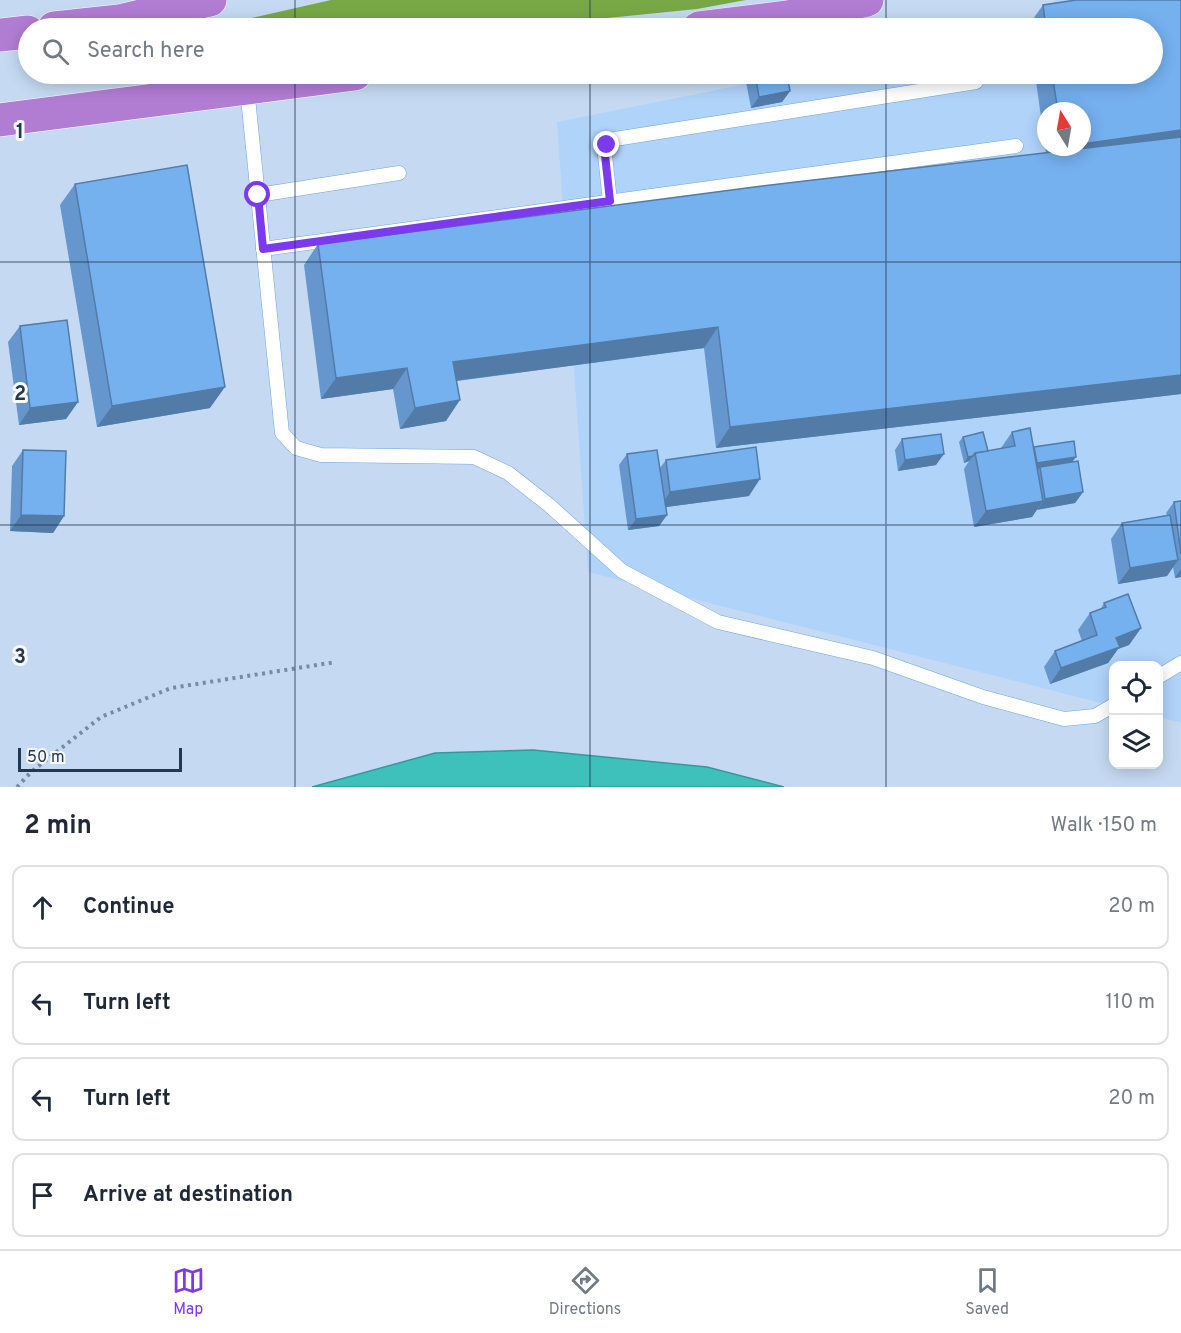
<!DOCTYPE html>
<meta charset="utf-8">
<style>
:root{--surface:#fff;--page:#f2f2f3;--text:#1f2937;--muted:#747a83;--line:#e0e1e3;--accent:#7c3aed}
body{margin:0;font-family:Overpass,sans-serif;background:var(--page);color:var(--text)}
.controls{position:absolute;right:18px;bottom:18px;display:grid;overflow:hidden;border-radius:12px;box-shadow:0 3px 15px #0003}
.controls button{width:54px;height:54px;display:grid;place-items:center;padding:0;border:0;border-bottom:2px solid var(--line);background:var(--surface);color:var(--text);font:30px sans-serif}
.compass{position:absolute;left:1037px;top:102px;width:54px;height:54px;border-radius:50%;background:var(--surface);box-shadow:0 3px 15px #0003;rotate:349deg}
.scale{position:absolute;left:18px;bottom:15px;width:164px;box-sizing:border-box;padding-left:6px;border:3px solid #233951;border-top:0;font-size:16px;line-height:21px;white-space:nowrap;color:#233951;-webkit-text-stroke:4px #f9f9f9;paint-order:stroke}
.stop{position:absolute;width:18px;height:18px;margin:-14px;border:4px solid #7c3aed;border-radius:50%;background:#fff}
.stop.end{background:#7c3aed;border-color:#fff;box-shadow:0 2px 6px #0008}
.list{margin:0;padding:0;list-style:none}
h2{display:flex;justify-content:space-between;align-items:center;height:78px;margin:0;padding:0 24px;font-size:26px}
h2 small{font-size:20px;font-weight:400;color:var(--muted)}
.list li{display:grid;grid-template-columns:39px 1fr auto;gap:18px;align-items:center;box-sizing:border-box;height:84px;margin:0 12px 12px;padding:0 12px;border:2px solid var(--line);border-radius:12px}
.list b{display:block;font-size:22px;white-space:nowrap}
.list em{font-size:20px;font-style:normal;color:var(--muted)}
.icon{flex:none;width:33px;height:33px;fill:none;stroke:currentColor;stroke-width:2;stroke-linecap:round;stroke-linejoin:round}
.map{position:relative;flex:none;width:1181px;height:787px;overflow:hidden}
.search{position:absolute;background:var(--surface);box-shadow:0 3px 15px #0003;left:18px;right:18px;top:18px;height:66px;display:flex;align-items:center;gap:15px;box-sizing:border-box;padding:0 21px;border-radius:33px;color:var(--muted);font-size:22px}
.sheet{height:462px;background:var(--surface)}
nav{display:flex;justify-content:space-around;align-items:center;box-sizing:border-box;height:84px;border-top:2px solid var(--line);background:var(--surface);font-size:16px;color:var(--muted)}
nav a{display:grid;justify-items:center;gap:3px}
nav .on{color:var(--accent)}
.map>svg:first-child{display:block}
.built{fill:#b0d3fa;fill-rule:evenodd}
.forest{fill:#78a846}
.water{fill:#3ec1bb;stroke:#36989b;stroke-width:1.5}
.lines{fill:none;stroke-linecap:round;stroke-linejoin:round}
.lane-casing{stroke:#6fa4dd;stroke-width:15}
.highway-casing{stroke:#fff;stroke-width:34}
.path{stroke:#778ca4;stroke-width:4;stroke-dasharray:3 4.5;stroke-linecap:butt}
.lane{stroke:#fff;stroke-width:14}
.highway{stroke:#b17dd3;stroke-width:33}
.wall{fill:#6597ce;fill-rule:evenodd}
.shaded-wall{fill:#527ba7}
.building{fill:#75b0ef;stroke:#527ba7;stroke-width:1.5}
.route{stroke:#7c3aed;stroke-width:8}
.grid{fill:none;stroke:#233951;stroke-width:1.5;stroke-opacity:0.55}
.grid-label{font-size:20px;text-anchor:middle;font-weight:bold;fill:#233951;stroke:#f9f9f9;stroke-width:6;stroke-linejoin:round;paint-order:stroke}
</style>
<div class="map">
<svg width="1181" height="787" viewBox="0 0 1181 787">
<rect width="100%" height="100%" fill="#c5daf2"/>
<path class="built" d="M1056,0H1181V723L1159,717L1158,666H1114L1113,706L588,572L557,122L796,74H1152V28H1019L1027,27ZM1046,111H1082V147H1046Z"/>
<polygon class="forest" points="331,0 746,0 697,9 508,28 208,28"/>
<polygon class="water" points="533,750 707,767 784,787 312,787 435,753"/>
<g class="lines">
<g class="lane-casing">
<g id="lane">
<polyline points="247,88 282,433 296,448 321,455 474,457 508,473 549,505 622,571 718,622 873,658 983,697 1064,719 1095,716 1114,705"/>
<polyline points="258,195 399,173"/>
<polyline points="610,201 605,155 607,145 615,139 976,82"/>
<polyline points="263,249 1016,146"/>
<polyline points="1158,677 1181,663"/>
</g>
</g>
<g class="highway-casing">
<g id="highway">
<polyline points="54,28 119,21 210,0"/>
<polyline points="699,28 788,17 867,0"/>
<polyline points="0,35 28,32"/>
<polyline points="0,120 355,74"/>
</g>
</g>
<polyline class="path" points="17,787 31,772 101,717 171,688 336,662"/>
<use href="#lane" class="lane"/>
<use href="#highway" class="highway"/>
</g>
<g class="wall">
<path d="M1181,0V394L716,448L704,348L457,381L446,421L400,429L393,389L321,399L304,265L318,244L1046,153L1035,74H1152V28H1029L1028,26L1043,5ZM1046,111H1082V147H1046Z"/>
<polygon points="753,74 755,74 790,91 782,102 751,108 746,82"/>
<polygon points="75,184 210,408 97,427 60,205"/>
<polygon points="20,326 78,402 66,419 19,425 8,342"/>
<polygon points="1012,432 1034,448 1034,447 1073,461 1083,492 1075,503 1037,509 1032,517 974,527 964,469 969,461 964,463 959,442 963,437 988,451 1001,448"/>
<polygon points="902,439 936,465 898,471 895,450"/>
<polygon points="23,450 64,516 53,533 10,531 12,466"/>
<polygon points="627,454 660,468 666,460 749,496 666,507 667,515 659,526 628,530 619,465"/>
<polygon points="1181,501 1181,577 1175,578 1173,567 1167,576 1118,584 1111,539 1122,523 1167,515 1166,513 1174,502"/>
<polygon points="1104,603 1141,628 1129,645 1118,649 1108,663 1050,684 1044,667 1055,651 1082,641 1078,630 1090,613 1100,610"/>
</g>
<g class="shaded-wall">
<polygon points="790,91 782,102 751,108 759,97"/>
<polygon points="1181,130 1181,149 1048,168 1063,147 1082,147 1082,144"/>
<polygon points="718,327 704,348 439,383 453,362"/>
<polygon points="407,368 393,389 321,399 336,378"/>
<polygon points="1181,375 1181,394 716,448 730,427"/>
<polygon points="225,387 210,408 97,427 112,406"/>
<polygon points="460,400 446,421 400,429 415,408"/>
<polygon points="78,402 66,419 19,425 30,408"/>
<polygon points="944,454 936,465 898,471 905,460"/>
<polygon points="973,456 969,461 964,463 968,457"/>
<polygon points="1076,457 1068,468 1040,467 1036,473 1037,463"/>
<polygon points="760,479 749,496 659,508 670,492"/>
<polygon points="1083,492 1075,503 1037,510 1045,499"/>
<polygon points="1043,501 1032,517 974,527 986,511"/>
<polygon points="21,515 64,516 53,533 10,531"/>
<polygon points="667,515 659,526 628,530 636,519"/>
<polygon points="1178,560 1167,576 1118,584 1130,568"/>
<polygon points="1181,569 1181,577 1175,578"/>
<polygon points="1141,628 1129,645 1118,649 1108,663 1050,684 1061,668 1116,638"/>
</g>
<g class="building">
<polygon points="1076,0 1181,0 1181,130 1082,144 1082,111 1058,111 1052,74 1152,74 1152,28 1046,28 1043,5"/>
<polygon points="755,74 787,74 790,91 759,97"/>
<polygon points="1181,137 1181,375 730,427 718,327 453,362 460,400 415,408 407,368 336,378 318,244 762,186"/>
<polygon points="187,165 225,387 112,406 75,184"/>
<polygon points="67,320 78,402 30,408 20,326"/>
<polygon points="1030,428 1043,501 986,511 975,453 1015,446 1012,432"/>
<polygon points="983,432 988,451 975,453 973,456 968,457 963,437"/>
<polygon points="941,434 944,454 905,460 902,439"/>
<polygon points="1074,441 1076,457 1037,463 1034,447"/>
<polygon points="756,447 760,479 670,492 666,460"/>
<polygon points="23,450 66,451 64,516 21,515"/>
<polygon points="657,450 667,515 636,519 627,454"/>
<polygon points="1078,461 1083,492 1045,499 1040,467"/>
<polygon points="1181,501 1181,554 1174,502"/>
<polygon points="1170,515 1178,560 1130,568 1122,523"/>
<polygon points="1128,594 1141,628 1116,638 1120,647 1061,668 1055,651 1097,635 1090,613 1106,607 1104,603"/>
</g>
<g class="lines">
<polyline class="route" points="258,195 263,249 610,201 605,155 607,145"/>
</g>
<path class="grid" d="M295,0V28M590,0V28M886,0V28M295,74V787M590,74V787M886,74V787M0,262H1181M0,525H1181"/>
<g class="grid-label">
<text x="20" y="138">1</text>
<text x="20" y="400">2</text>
<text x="20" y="663">3</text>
</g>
</svg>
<div class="controls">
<button><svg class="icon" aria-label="locate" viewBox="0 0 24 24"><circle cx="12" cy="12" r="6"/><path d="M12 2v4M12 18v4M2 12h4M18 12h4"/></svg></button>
<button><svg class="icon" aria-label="layers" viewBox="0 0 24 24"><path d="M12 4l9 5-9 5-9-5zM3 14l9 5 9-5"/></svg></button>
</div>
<svg class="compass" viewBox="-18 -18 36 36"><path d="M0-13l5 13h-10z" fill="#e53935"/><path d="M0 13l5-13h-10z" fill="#747a83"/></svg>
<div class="scale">50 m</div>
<div class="stop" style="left:258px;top:195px"></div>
<div class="stop end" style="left:607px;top:145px"></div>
<div class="search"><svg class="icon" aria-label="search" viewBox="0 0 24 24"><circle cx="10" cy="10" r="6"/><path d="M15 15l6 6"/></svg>Search here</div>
</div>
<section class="sheet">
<h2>2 min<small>Walk · 150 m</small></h2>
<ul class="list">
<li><svg class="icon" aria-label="ahead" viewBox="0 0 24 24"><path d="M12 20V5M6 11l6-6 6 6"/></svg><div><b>Continue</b></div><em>20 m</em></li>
<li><svg class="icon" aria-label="left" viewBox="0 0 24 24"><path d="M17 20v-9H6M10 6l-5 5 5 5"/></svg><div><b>Turn left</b></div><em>110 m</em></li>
<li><svg class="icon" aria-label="left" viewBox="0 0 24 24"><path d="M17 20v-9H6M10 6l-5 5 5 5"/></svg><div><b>Turn left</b></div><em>20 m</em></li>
<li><svg class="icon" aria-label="arrive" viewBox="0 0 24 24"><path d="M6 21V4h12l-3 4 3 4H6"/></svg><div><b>Arrive at destination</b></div></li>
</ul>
</section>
<nav>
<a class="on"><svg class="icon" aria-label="map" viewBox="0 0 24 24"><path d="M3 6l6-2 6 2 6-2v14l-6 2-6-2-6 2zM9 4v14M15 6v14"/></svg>Map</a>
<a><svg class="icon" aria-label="directions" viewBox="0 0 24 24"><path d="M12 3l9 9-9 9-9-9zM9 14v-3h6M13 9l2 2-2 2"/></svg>Directions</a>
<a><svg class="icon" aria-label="saved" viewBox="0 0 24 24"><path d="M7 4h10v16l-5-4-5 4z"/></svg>Saved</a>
</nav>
